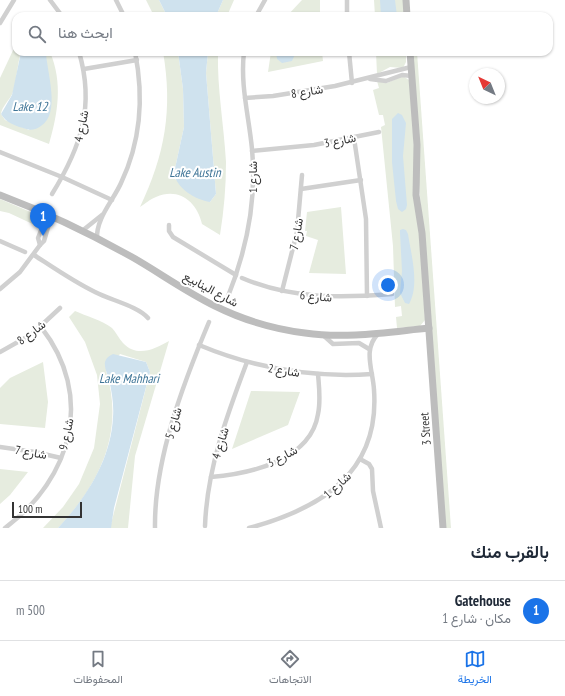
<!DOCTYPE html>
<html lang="ar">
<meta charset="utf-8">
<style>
:root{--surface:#fff;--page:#f2f2f3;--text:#1f2937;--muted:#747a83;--line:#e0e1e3;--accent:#1a73e8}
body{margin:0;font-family:"PT Sans Narrow",Vazirmatn,sans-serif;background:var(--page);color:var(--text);direction:rtl}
.compass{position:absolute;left:469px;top:68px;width:36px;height:36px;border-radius:50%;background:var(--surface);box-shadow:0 1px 3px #0004;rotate:317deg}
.scale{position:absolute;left:12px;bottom:10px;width:70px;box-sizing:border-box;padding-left:4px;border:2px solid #333;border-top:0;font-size:11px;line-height:14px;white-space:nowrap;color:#333;-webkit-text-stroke:3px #fff;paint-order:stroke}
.you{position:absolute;left:388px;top:285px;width:14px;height:14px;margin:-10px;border:3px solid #fff;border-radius:50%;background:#1a73e8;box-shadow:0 0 0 6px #1a73e833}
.badge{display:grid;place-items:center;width:26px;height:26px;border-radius:50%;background:var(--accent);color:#fff;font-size:13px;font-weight:700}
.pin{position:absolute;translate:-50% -33px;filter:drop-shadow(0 1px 2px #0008)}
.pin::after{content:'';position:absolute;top:21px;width:14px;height:12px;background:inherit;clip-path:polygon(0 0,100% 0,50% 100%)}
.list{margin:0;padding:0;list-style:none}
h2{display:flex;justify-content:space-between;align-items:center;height:52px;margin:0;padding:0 16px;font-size:17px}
h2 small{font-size:13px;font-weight:400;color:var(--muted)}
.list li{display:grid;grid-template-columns:26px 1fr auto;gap:12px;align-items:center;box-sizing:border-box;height:60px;padding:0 16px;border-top:1px solid var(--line)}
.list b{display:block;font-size:15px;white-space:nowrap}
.list p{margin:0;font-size:13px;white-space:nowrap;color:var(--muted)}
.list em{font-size:13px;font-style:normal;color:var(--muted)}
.icon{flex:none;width:22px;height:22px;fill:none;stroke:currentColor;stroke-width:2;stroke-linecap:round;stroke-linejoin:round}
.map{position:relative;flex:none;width:565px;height:528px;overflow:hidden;direction:ltr}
.search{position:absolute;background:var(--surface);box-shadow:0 1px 3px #0004;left:12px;right:12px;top:12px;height:44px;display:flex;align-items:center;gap:10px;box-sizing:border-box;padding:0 14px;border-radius:12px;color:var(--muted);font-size:15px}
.sheet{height:112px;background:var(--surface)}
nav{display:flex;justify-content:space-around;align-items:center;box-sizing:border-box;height:56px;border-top:1px solid var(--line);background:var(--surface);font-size:11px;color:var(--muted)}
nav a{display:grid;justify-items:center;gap:2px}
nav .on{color:var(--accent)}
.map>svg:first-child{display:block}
.green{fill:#e6ecdf}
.water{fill:#cfe2ee}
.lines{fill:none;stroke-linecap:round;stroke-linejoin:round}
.street{stroke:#d0d0d0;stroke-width:4.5}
.secondary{stroke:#bdbdbd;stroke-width:7}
.labels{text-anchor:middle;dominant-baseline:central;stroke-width:4;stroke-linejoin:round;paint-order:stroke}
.street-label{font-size:12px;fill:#333;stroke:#fff}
.water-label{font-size:13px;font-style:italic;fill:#3f7597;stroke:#fff}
</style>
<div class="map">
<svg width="565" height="528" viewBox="0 0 565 528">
<rect width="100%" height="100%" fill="#fff"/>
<g class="green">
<polygon points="146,0 159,0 167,16 154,16"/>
<polygon points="223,0 234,0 227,16 216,16"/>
<polygon points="302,0 320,0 320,16 287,16"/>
<polygon points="374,0 404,0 405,16 375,16"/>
<path d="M16,44V52H21C17,65 17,79 13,92C10,100 2,106 1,114L5,120L29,130L49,86L45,52H50C63,83 58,113 49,144L0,125V78Z"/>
<path d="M163,52H178L183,89L184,127L174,173L175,179L210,202L216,194L206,73L208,52H218C217,89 224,125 226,162C226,187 224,210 220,235L202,224C197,202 179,187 156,197C150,199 145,204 140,207C165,155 173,109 163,52Z"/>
<polygon points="271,52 276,52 275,54 322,52 323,61 268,72"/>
<polygon points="376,52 406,52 406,62 403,68 390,67 377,74"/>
<polygon points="410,52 417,52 451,528 443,528"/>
<polygon points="403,76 409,80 410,85 425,320 420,326 397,328 396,317 402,316 401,306 395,307 393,246 381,127 385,125 383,115 379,115 373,90 379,88 377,81 387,83"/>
<polygon points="0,199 40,216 41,220 39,227 9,213 0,211"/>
<polygon points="341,207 346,274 309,273 318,240 306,236 307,231 305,231 307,212"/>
<path d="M75,311C86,316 102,320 112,328C116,332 119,339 123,343C137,358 155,349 169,341L135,456L128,528H111V524L150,372L146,362L120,354L106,371C125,431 100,484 58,528H43L63,507L79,484L94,448L100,404L97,375L85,342L69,317Z"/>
<polygon points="43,362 48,402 45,428 0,424 0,388 10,378"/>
<polygon points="251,391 300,392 288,425 232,449"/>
<polygon points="0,469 28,472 10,495 0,504"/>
</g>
<g class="water">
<polygon points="159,0 223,0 216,16 167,16"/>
<polygon points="380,0 395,0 397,16 381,16"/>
<path d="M21,52L46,53C47,73 61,113 41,126C37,129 31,131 26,129C16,126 6,123 1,114L12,95Z"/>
<path d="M178,52H208L206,73L216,194L210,202C196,200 176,188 174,173L184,127L183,89Z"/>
<polygon points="276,52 296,52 292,61 282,63 277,59"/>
<polygon points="398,113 402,115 406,123 403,156 407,205 406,209 402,212 398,209 396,201 392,162 392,119"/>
<path d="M403,229L406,230L408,234C411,254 420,285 409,304L405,303L400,293L402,271L400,233V230Z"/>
<path d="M113,354L146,362L150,372L114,508L111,528H58C86,498 111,460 113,417C114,406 112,392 109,380C108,375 104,368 105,362C106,358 109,356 113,354Z"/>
</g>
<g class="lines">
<g class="street">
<polyline points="50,0 62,16"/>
<polyline points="116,0 124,16"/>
<polyline points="347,0 347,16"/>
<polyline points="256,16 265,0"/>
<polyline points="0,23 14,0"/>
<polyline points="349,52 352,83"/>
<polyline points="84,69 137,60"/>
<polyline points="370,79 386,81 402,75 412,76"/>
<polyline points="245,98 273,96 335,86 411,67"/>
<polyline points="354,138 366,219 367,296"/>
<polyline points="252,151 314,145 379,132"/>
<polyline points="0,152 62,177 112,200"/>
<polyline points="301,189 361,180"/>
<path d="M52,194C81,147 95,106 79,52"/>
<polyline points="169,225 169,231 173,237 236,275"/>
<polyline points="82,231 102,215"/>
<path d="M97,239C96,218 113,201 121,183C141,141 144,97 135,52"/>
<polyline points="0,241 25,252"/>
<polyline points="40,245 38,238 47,215"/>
<path d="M34,255C54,268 74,282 95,292C110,300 138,306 148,318"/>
<path d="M242,278C291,299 340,298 392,294"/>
<polyline points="0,289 20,272 40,245 44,241 51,217"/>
<polyline points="282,291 297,232 302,175"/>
<path d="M227,299C246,252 257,201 252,149C249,117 240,85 244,52"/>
<polyline points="323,335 333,344 359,343 369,349"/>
<path d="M199,345C254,368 313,378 372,374"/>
<polyline points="0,352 32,334 60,308"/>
<polyline points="0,447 35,452 61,458"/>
<polyline points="360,459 369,464 372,469 373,491 381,528"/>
<path d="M211,477C250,474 311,460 318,414C321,400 319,387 318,374"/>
<path d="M205,526C207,469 227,415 247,362"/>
<path d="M5,528C72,478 95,396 41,327"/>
<path d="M155,528C154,460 183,384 209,322"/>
<path d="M249,528C320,509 380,473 374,390C373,370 362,349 379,333"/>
</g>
<g class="secondary">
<polyline points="406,0 407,16"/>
<polyline points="410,52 417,145 416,195 422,233 443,528"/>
<path d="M0,195C45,212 89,233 132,257C160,273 186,292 215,306C243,320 274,329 305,333C346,339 388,332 429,328"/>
</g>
</g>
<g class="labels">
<g class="street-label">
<text transform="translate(307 91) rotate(-9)">شارع 8</text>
<text transform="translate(81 126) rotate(-79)">شارع 4</text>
<text transform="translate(340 140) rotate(-11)">شارع 3</text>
<text transform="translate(252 177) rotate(-90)">شارع 1</text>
<text transform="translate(296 234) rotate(-80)">شارع 7</text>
<text transform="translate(211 289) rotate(28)">شارع الينابيع</text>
<text transform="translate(316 296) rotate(5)">شارع 6</text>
<text transform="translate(31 332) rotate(-37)">شارع 8</text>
<text transform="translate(284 370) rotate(9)">شارع 2</text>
<text transform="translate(173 423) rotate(-74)">شارع 5</text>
<text transform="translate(425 429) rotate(-94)">3 Street</text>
<text transform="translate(66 434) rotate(-78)">شارع 9</text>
<text transform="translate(220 443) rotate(-73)">شارع 4</text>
<text transform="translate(31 452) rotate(10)">شارع 7</text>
<text transform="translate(282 456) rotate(-28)">شارع 3</text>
<text transform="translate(337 485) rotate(-43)">شارع 1</text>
</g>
<g class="water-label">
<text x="30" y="106">Lake 12</text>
<text x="195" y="172">Lake Austin</text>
<text x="129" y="378">Lake Mahhari</text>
</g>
</g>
</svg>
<svg class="compass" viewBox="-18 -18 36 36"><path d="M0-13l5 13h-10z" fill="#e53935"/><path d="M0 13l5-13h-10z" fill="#747a83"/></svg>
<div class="scale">100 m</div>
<div class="you"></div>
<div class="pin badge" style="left:43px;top:236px">1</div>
<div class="search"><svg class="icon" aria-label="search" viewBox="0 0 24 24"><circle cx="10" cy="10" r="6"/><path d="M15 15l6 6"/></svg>ابحث هنا</div>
</div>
<section class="sheet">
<h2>بالقرب منك<small></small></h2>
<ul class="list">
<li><span class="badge">1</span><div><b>Gatehouse</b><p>مكان · شارع 1</p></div><em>500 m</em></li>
</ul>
</section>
<nav>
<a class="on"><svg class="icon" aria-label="map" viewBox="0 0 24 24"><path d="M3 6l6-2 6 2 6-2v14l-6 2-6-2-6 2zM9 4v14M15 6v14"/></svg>الخريطة</a>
<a><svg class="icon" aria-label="directions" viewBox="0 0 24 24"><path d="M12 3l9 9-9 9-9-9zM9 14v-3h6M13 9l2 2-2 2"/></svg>الاتجاهات</a>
<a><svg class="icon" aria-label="saved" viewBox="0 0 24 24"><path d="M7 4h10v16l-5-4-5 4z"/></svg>المحفوظات</a>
</nav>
